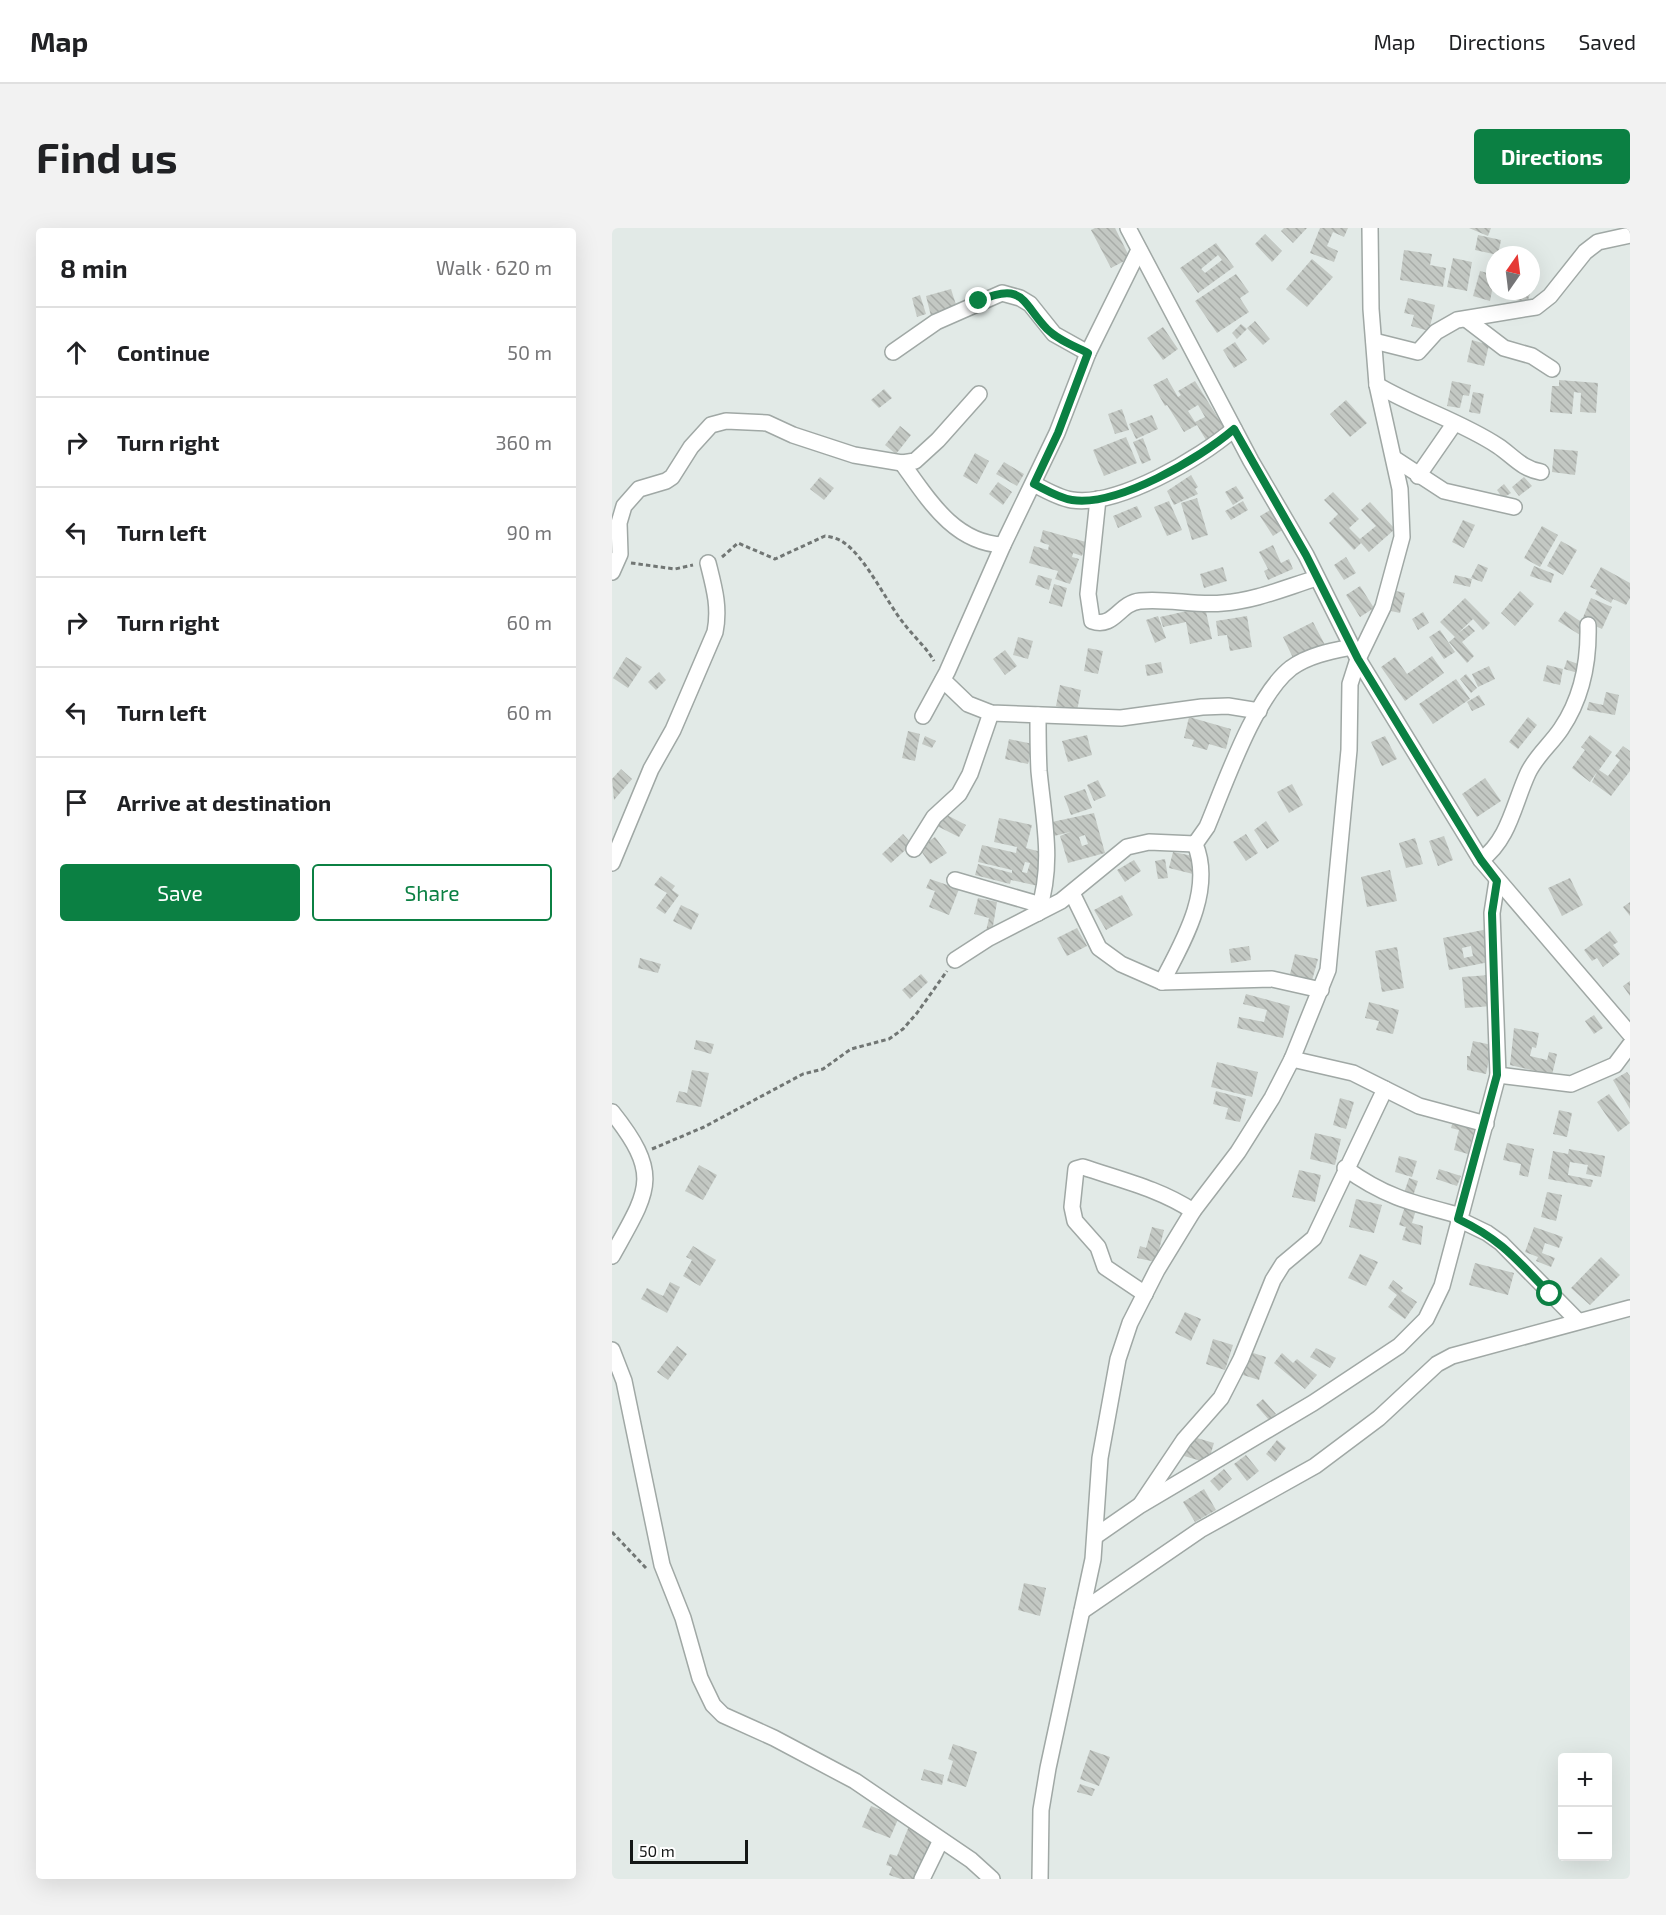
<!DOCTYPE html>
<meta charset="utf-8">
<style>
:root{--surface:#fff;--page:#f2f2f2;--text:#202124;--muted:#757577;--line:#e0e0e0;--accent:#0b8043}
body{margin:0;font-family:"Exo 2",sans-serif;background:var(--page);color:var(--text)}
.controls{position:absolute;right:18px;bottom:18px;display:grid;overflow:hidden;border-radius:6px;box-shadow:0 6px 24px #0002}
.controls button{width:54px;height:54px;display:grid;place-items:center;padding:0;border:0;border-bottom:2px solid var(--line);background:var(--surface);color:var(--text);font:30px sans-serif}
.compass{position:absolute;left:874px;top:18px;width:54px;height:54px;border-radius:50%;background:var(--surface);box-shadow:0 6px 24px #0002;rotate:14deg}
.scale{position:absolute;left:18px;bottom:15px;width:118px;box-sizing:border-box;padding-left:6px;border:3px solid #141716;border-top:0;font-size:16px;line-height:21px;white-space:nowrap;color:#141716;-webkit-text-stroke:4px #fff;paint-order:stroke}
.stop{position:absolute;width:18px;height:18px;margin:-14px;border:4px solid #0b8043;border-radius:50%;background:#fff}
.stop.end{background:#0b8043;border-color:#fff;box-shadow:0 2px 6px #0008}
.list{margin:0;padding:0;list-style:none}
h2{display:flex;justify-content:space-between;align-items:center;height:78px;margin:0;padding:0 24px;font-size:26px}
h2 small{font-size:20px;font-weight:400;color:var(--muted)}
.list li{display:grid;grid-template-columns:39px 1fr auto;gap:18px;align-items:center;box-sizing:border-box;height:90px;padding:0 24px;border-top:2px solid var(--line)}
.list b{display:block;font-size:22px;white-space:nowrap}
.list em{font-size:20px;font-style:normal;color:var(--muted)}
.actions{display:flex;gap:12px;padding:18px 24px}
.actions a{flex:1;padding:14px 0;border:2px solid var(--accent);border-radius:6px;text-align:center;font-size:21px;color:var(--accent)}
.actions .main{background:var(--accent);color:#fff}
.icon{flex:none;width:33px;height:33px;fill:none;stroke:currentColor;stroke-width:2;stroke-linecap:round;stroke-linejoin:round}
.map{position:relative;flex:none;width:1018px;height:1651px;overflow:hidden;border-radius:6px}
header{display:flex;align-items:center;gap:36px;box-sizing:border-box;height:84px;padding:0 30px;background:var(--surface);border-bottom:2px solid var(--line)}
header strong{font-size:28px}
nav{display:flex;gap:33px;margin-inline-start:auto;font-size:21px}
.intro{display:flex;align-items:center;justify-content:space-between;box-sizing:border-box;height:144px;padding:0 36px}
h1{margin:0;font-size:42px}
.button{padding:15px 27px;border-radius:6px;background:var(--accent);color:#fff;font-size:21px;font-weight:700}
main{display:flex;gap:36px;padding:0 36px}
aside{flex:1;background:var(--surface);border-radius:6px;box-shadow:0 6px 24px #0002}
.map>svg:first-child{display:block}
.building{fill:url(#building-back-hatch);fill-rule:evenodd}
.lines{fill:none;stroke-linecap:round;stroke-linejoin:round}
.street-casing{stroke:#a0a8a5;stroke-width:18}
.path{stroke:#717674;stroke-width:3;stroke-dasharray:4.5 3;stroke-linecap:butt}
.street{stroke:#fff;stroke-width:15}
.route{stroke:#0b8043;stroke-width:8}
</style>
<header>
<strong>Map</strong>
<nav><a>Map</a><a>Directions</a><a>Saved</a></nav>
</header>
<div class="intro"><h1>Find us</h1><a class="button">Directions</a></div>
<main>
<aside>
<h2>8 min<small>Walk · 620 m</small></h2>
<ul class="list">
<li><svg class="icon" aria-label="ahead" viewBox="0 0 24 24"><path d="M12 20V5M6 11l6-6 6 6"/></svg><div><b>Continue</b></div><em>50 m</em></li>
<li><svg class="icon" aria-label="right" viewBox="0 0 24 24"><path d="M7 20v-9h11M14 6l5 5-5 5"/></svg><div><b>Turn right</b></div><em>360 m</em></li>
<li><svg class="icon" aria-label="left" viewBox="0 0 24 24"><path d="M17 20v-9H6M10 6l-5 5 5 5"/></svg><div><b>Turn left</b></div><em>90 m</em></li>
<li><svg class="icon" aria-label="right" viewBox="0 0 24 24"><path d="M7 20v-9h11M14 6l5 5-5 5"/></svg><div><b>Turn right</b></div><em>60 m</em></li>
<li><svg class="icon" aria-label="left" viewBox="0 0 24 24"><path d="M17 20v-9H6M10 6l-5 5 5 5"/></svg><div><b>Turn left</b></div><em>60 m</em></li>
<li><svg class="icon" aria-label="arrive" viewBox="0 0 24 24"><path d="M6 21V4h12l-3 4 3 4H6"/></svg><div><b>Arrive at destination</b></div></li>
</ul>
<div class="actions"><a class="main">Save</a><a>Share</a></div>
</aside>
<div class="map">
<svg width="1018" height="1651" viewBox="0 0 1018 1651">
<defs>
<pattern id="building-back-hatch" width="6" height="6" patternUnits="userSpaceOnUse" patternTransform="scale(1.5)"><rect width="6" height="6" fill="#c3c8c3"/><path d="M-1 5l2 2M0 0l6 6M5-1l2 2" fill="none" stroke="#a7aba7"/></pattern>
</defs>
<rect width="100%" height="100%" fill="#e2eae7"/>
<g class="building">
<polygon points="483,0 503,0 518,30 499,40 479,2"/>
<polygon points="672,0 695,0 681,15 669,3"/>
<polygon points="708,0 736,0 732,9 721,4 715,18 726,23 722,34 698,25"/>
<polygon points="857,0 879,0 876,8"/>
<polygon points="653,6 670,23 660,34 643,16"/>
<polygon points="866,7 889,12 886,27 863,22"/>
<path d="M604,15L622,39L586,65L568,40ZM606,27L610,32L593,45L589,41Z"/>
<polygon points="792,22 820,26 818,37 834,40 831,59 788,52"/>
<polygon points="841,30 860,34 855,63 835,59"/>
<polygon points="700,31 721,49 695,79 674,61"/>
<polygon points="868,43 883,47 878,73 861,68"/>
<polygon points="624,46 637,64 628,70 637,84 605,105 583,73"/>
<polygon points="339,61 345,80 319,88 314,68"/>
<polygon points="895,63 919,63 915,75 893,69"/>
<polygon points="308,67 314,86 305,89 300,70"/>
<polygon points="796,70 823,77 817,103 799,98 802,87 792,85"/>
<polygon points="643,93 658,111 651,117 635,100"/>
<polygon points="629,96 635,101 625,111 620,105"/>
<polygon points="551,99 566,121 551,132 535,110"/>
<polygon points="860,112 877,117 872,138 855,134"/>
<polygon points="623,114 635,132 622,140 611,122"/>
<path d="M555,150L566,169L569,167L566,163L583,153L613,201L594,212L585,197L572,204L555,177L553,178L541,157ZM586,177L593,189L583,194L576,183Z"/>
<polygon points="947,152 986,155 984,185 968,184 969,165 962,164 960,186 938,184 940,158 947,158"/>
<polygon points="840,153 859,157 857,168 851,167 848,180 835,178"/>
<polygon points="272,161 280,170 267,180 259,172"/>
<polygon points="861,164 872,166 868,186 857,184"/>
<polygon points="734,172 755,195 738,209 718,186"/>
<polygon points="510,181 517,202 503,206 496,186"/>
<polygon points="540,187 546,201 524,211 517,196"/>
<polygon points="288,198 299,207 284,226 273,217"/>
<polygon points="514,209 525,235 492,248 481,222"/>
<polygon points="531,210 539,232 530,236 521,214"/>
<polygon points="942,221 966,223 963,247 940,244"/>
<polygon points="363,225 377,233 365,256 351,248"/>
<polygon points="392,234 412,246 405,258 384,246"/>
<polygon points="579,247 586,259 583,261 586,266 562,277 555,263"/>
<polygon points="208,249 222,260 212,272 198,261"/>
<polygon points="912,249 920,258 907,268 900,259"/>
<polygon points="386,254 400,264 391,277 377,266"/>
<polygon points="892,256 899,265 891,270 885,262"/>
<polygon points="624,258 632,270 621,277 613,264"/>
<polygon points="721,264 747,291 737,300 748,311 764,298 749,282 758,274 783,301 757,324 749,315 742,322 717,295 726,286 712,272"/>
<polygon points="585,270 596,307 580,312 569,275"/>
<polygon points="557,273 570,302 555,308 542,279"/>
<polygon points="631,273 636,282 619,292 613,283"/>
<polygon points="525,278 530,289 506,300 501,288"/>
<polygon points="660,281 672,301 661,308 648,288"/>
<polygon points="851,292 863,297 852,320 840,314"/>
<polygon points="930,298 946,307 928,339 912,330"/>
<polygon points="431,302 474,314 470,328 461,325 460,329 467,331 458,356 443,351 446,343 417,335 422,318 436,322 437,317 428,314"/>
<polygon points="949,313 965,322 951,347 935,338"/>
<polygon points="661,317 669,335 677,331 681,341 656,352 652,343 656,341 647,324"/>
<polygon points="734,329 744,345 732,352 722,337"/>
<polygon points="866,336 876,340 870,354 859,350"/>
<polygon points="922,338 942,346 939,355 918,348"/>
<polygon points="611,339 615,353 592,360 588,346"/>
<polygon points="989,339 1018,355 1018,370 1014,377 1001,371 999,375 983,366 985,362 978,359"/>
<polygon points="426,347 440,351 437,362 423,357"/>
<polygon points="843,347 860,351 858,359 841,355"/>
<polygon points="442,356 455,360 450,379 437,375"/>
<polygon points="748,358 762,380 748,389 734,367"/>
<polygon points="784,363 793,365 788,385 779,383"/>
<polygon points="908,363 922,376 903,398 889,385"/>
<polygon points="853,370 878,395 871,402 861,391 845,406 857,397 863,403 850,414 862,428 855,435 837,414 843,409 828,394"/>
<polygon points="979,370 1000,379 990,401 970,392"/>
<polygon points="593,379 600,411 578,416 574,394 551,399 548,389"/>
<polygon points="953,383 974,397 968,407 946,393"/>
<polygon points="811,384 817,395 806,402 800,391"/>
<polygon points="546,388 554,410 543,415 534,392"/>
<polygon points="635,388 640,419 618,423 615,407 606,408 604,393"/>
<polygon points="701,394 713,417 682,432 671,409"/>
<polygon points="828,402 843,424 832,431 817,409"/>
<polygon points="406,409 421,413 416,431 401,427"/>
<polygon points="476,420 491,423 486,446 472,443"/>
<polygon points="393,422 405,438 393,447 381,431"/>
<polygon points="820,428 832,445 793,473 769,439 783,429 795,446"/>
<polygon points="14,429 30,439 16,460 1,450"/>
<polygon points="955,432 969,437 966,445 952,441"/>
<polygon points="549,434 551,445 535,448 533,437"/>
<polygon points="935,437 951,441 948,457 931,453"/>
<polygon points="877,438 883,451 866,459 860,446"/>
<polygon points="47,444 54,452 44,462 36,454"/>
<polygon points="854,446 865,460 859,465 848,451"/>
<polygon points="844,451 858,471 821,496 807,476"/>
<polygon points="448,457 469,462 465,483 444,478"/>
<polygon points="994,464 1007,467 1003,487 975,482 977,474 991,477"/>
<polygon points="867,467 873,477 860,483 855,474"/>
<polygon points="577,489 619,501 614,521 597,516 595,522 580,518 582,512 572,510"/>
<polygon points="916,489 925,497 906,521 897,514"/>
<polygon points="296,503 308,506 303,533 290,530"/>
<polygon points="475,507 480,527 456,534 450,513"/>
<polygon points="978,507 1000,524 987,542 996,548 1008,532 1003,528 1011,518 1018,523 1018,543 999,568 980,554 985,544 978,554 960,540 973,522 969,519"/>
<polygon points="313,508 324,513 320,520 310,516"/>
<polygon points="773,508 785,531 770,538 759,514"/>
<polygon points="397,511 421,516 416,536 393,531"/>
<polygon points="9,541 20,551 2,572 0,551"/>
<polygon points="873,550 889,573 865,589 850,566"/>
<polygon points="486,552 494,568 482,573 475,557"/>
<polygon points="680,556 691,577 677,585 665,564"/>
<polygon points="473,561 480,580 459,587 452,568"/>
<polygon points="331,585 354,597 347,609 325,598"/>
<path d="M482,585L493,625L456,635L448,608L458,604L438,609L435,595ZM473,607L476,616L470,618L467,609Z"/>
<path d="M387,590L420,597L414,620L433,625L426,658L399,652L398,656L363,647L366,636L400,645V642L366,634L370,617L404,625L405,619L382,614ZM413,634L418,635L415,645L410,644Z"/>
<polygon points="654,593 667,613 655,621 642,602"/>
<polygon points="291,606 300,616 279,635 270,626"/>
<polygon points="634,606 646,625 634,633 621,614"/>
<polygon points="832,608 841,632 826,638 817,613"/>
<polygon points="323,609 335,625 318,636 307,620"/>
<polygon points="803,610 811,636 794,640 787,615"/>
<polygon points="561,624 586,629 581,646 557,640"/>
<polygon points="553,631 556,650 546,651 543,633"/>
<polygon points="522,632 529,643 513,654 505,642"/>
<polygon points="778,642 785,673 755,679 749,649"/>
<polygon points="49,648 63,658 60,662 67,667 53,686 44,680 55,665 42,657"/>
<polygon points="958,650 971,677 950,688 936,660"/>
<polygon points="318,651 347,661 337,687 317,679 323,663 314,660"/>
<polygon points="510,667 521,687 494,702 482,682"/>
<polygon points="366,670 385,674 380,704 374,703 377,690 362,686"/>
<polygon points="1018,674 1018,688 1011,679"/>
<polygon points="69,677 87,686 79,702 61,693"/>
<polygon points="465,700 475,718 455,728 445,710"/>
<path d="M876,701L882,733L837,742L831,710ZM859,718L861,728L852,730L850,720Z"/>
<polygon points="998,703 1006,714 1001,717 1008,726 991,739 985,730 980,733 972,722"/>
<polygon points="637,718 639,732 619,735 617,721"/>
<polygon points="785,719 792,760 770,764 763,723"/>
<polygon points="683,726 706,731 699,756 677,750"/>
<polygon points="28,730 49,736 46,745 26,740"/>
<polygon points="309,746 316,754 298,771 290,762"/>
<polygon points="877,747 880,778 853,780 850,749"/>
<polygon points="1018,753 1018,768 1011,758"/>
<polygon points="634,766 678,778 671,810 625,800 627,789 652,794 655,782 631,776"/>
<polygon points="757,774 787,782 781,806 764,802 767,793 753,790"/>
<polygon points="982,787 991,800 982,806 973,793"/>
<polygon points="902,800 927,805 924,820 920,819 918,828 935,832 937,824 945,826 940,847 898,837"/>
<polygon points="84,812 102,816 99,826 82,821"/>
<polygon points="861,813 880,817 874,846 855,842 855,828 858,828"/>
<polygon points="605,834 646,844 640,869 599,859"/>
<polygon points="80,842 97,845 89,879 64,874 67,863 75,865"/>
<polygon points="1015,844 1018,848 1018,881 1001,852"/>
<polygon points="604,863 634,871 628,894 613,891 616,880 601,876"/>
<polygon points="997,866 1018,895 1006,904 985,874"/>
<polygon points="728,870 742,874 734,901 721,897"/>
<polygon points="947,882 960,885 955,909 941,906"/>
<polygon points="841,893 863,898 856,926 842,922 847,902 839,900"/>
<polygon points="703,905 729,911 723,937 698,931"/>
<polygon points="895,915 922,921 916,949 907,947 909,936 891,932"/>
<polygon points="957,921 993,928 989,949 974,946 976,937 958,934 956,947 981,952 979,959 936,951 941,923 956,926"/>
<polygon points="787,928 805,933 800,949 783,944"/>
<polygon points="87,937 105,947 91,972 73,963"/>
<polygon points="827,941 849,948 845,958 824,951"/>
<polygon points="687,942 709,947 703,974 680,969"/>
<polygon points="797,950 806,953 801,968 792,965"/>
<polygon points="935,964 950,967 944,993 929,989"/>
<polygon points="744,971 770,977 762,1005 737,999"/>
<polygon points="793,978 804,982 800,995 811,998 809,1017 790,1012 794,999 787,997"/>
<polygon points="540,999 552,1002 544,1034 525,1030 528,1018 534,1020"/>
<polygon points="922,999 951,1009 947,1020 933,1015 930,1025 943,1030 939,1039 924,1033 926,1029 913,1024"/>
<polygon points="81,1018 104,1032 88,1058 71,1048 80,1032 74,1029"/>
<polygon points="748,1026 766,1034 754,1058 736,1050"/>
<polygon points="989,1029 1008,1047 978,1077 959,1060"/>
<polygon points="863,1035 902,1045 896,1067 857,1057"/>
<polygon points="781,1052 791,1060 789,1063 805,1074 793,1091 776,1079 785,1067 776,1060"/>
<polygon points="58,1054 68,1059 55,1085 29,1071 35,1060 51,1068"/>
<polygon points="573,1084 589,1091 579,1113 563,1105"/>
<polygon points="601,1111 621,1117 613,1142 594,1136"/>
<polygon points="65,1118 75,1126 56,1152 45,1144"/>
<polygon points="704,1120 724,1130 718,1140 698,1129"/>
<polygon points="638,1124 654,1129 647,1152 631,1147"/>
<polygon points="670,1125 681,1135 685,1131 705,1147 693,1161 662,1135"/>
<polygon points="651,1171 664,1186 657,1192 644,1177"/>
<polygon points="578,1208 602,1215 596,1235 572,1228"/>
<polygon points="665,1212 674,1220 663,1234 654,1226"/>
<polygon points="634,1227 647,1243 635,1253 622,1236"/>
<polygon points="612,1241 620,1251 607,1263 598,1253"/>
<polygon points="592,1261 604,1282 583,1294 571,1274"/>
<polygon points="412,1355 434,1360 428,1388 406,1382"/>
<polygon points="341,1516 365,1524 354,1559 335,1553 341,1533 336,1531"/>
<polygon points="478,1522 498,1529 487,1558 468,1551"/>
<polygon points="312,1541 332,1547 330,1557 309,1552"/>
<polygon points="468,1556 483,1561 480,1568 465,1564"/>
<polygon points="259,1578 287,1589 278,1610 250,1599"/>
<polygon points="297,1598 321,1608 304,1651 289,1651 277,1647 280,1639 274,1637 278,1626 285,1628"/>
</g>
<g class="lines">
<g class="street-casing">
<g id="street">
<polyline points="516,0 639,233 694,327 746,431 869,632 1018,806"/>
<polyline points="854,91 892,120 920,128 940,141"/>
<polyline points="762,113 806,124 824,104 845,92 924,79 938,68 973,24 986,14 1018,7"/>
<polyline points="281,124 324,94 390,65 408,70 418,76 442,106 476,125"/>
<path d="M765,157C804,180 850,194 886,218C901,228 910,241 929,244"/>
<polyline points="783,231 832,263 902,279"/>
<path d="M290,235C316,271 342,315 391,317"/>
<polyline points="806,248 842,196"/>
<path d="M422,256C433,262 447,270 460,272C506,279 588,230 622,201"/>
<path d="M486,271L476,366L480,393C502,401 507,375 528,373C555,370 584,378 611,375C643,373 675,359 705,350"/>
<polyline points="0,344 8,326 7,295 12,278 27,261 54,253 60,249 79,219 99,197 114,193 155,195 181,207 242,227 290,235 303,233 326,212 367,166"/>
<polyline points="331,452 356,476 379,485 509,490 590,479 616,478 647,483"/>
<polyline points="311,488 335,444 391,317 445,205 476,125 527,22"/>
<polyline points="302,621 322,589 347,566 358,546 379,485"/>
<path d="M869,632C897,612 902,575 916,545C924,528 939,516 949,501C970,470 977,434 976,397"/>
<path d="M0,635L39,541L61,502L103,404C108,379 102,359 96,335"/>
<polyline points="343,652 429,677"/>
<polyline points="460,665 487,720 509,736 550,754 660,751 709,762"/>
<path d="M426,685C442,635 432,594 427,543C426,524 426,505 426,487"/>
<path d="M343,732L377,710L449,673L515,619L537,614L583,616L595,599C613,556 643,468 679,440C697,427 720,423 740,419"/>
<path d="M550,754C571,714 602,662 583,616"/>
<polyline points="680,831 741,845 807,878 874,896"/>
<polyline points="886,847 959,856 1003,837 1018,817"/>
<path d="M0,884C51,948 36,963 0,1028"/>
<path d="M733,940C773,969 800,975 846,987"/>
<polyline points="846,991 875,1005 889,1015 966,1093"/>
<path d="M533,1066L493,1039L486,1019L463,993L460,979L464,941L471,939C509,952 548,961 581,983"/>
<polyline points="0,1122 12,1153 50,1337 71,1390 88,1450 101,1477 111,1487 162,1510 243,1553 359,1632 380,1651"/>
<polyline points="529,1276 572,1212 609,1170 629,1131 661,1052 671,1036 702,1010 773,861"/>
<polyline points="485,1307 527,1278 701,1175 787,1118 814,1091 830,1058 886,847 880,685 885,653"/>
<polyline points="470,1383 588,1302 703,1238 767,1190 825,1136 840,1128 1018,1080"/>
<polyline points="310,1651 329,1612"/>
<polyline points="428,1651 429,1582 436,1540 481,1331 488,1230 506,1131 518,1095 545,1042 581,983 626,924 660,870 680,831 716,742 737,522 738,456 746,431 771,379 790,309 788,261 765,157 759,81 758,0"/>
</g>
</g>
<g class="path">
<path d="M110,329L126,315L163,331L213,308C219,309 225,310 231,314C254,329 274,374 293,397C303,410 314,419 322,433"/>
<polyline points="19,335 63,341 81,337"/>
<polyline points="40,921 92,899 191,846 211,841 239,821 277,811 291,801 305,785 335,743"/>
<polyline points="0,1304 34,1340"/>
</g>
<use href="#street" class="street"/>
</g>
<g class="lines">
<path class="route" d="M367,73C412,53 410,75 435,101C446,112 462,118 476,125L446,205L422,256C434,262 447,270 460,272C506,279 588,230 622,201L694,327L746,431L869,632L885,653L880,685L885,847L846,991C890,1012 905,1032 938,1066"/>
</g>
</svg>
<div class="controls">
<button>+</button>
<button>−</button>
</div>
<svg class="compass" viewBox="-18 -18 36 36"><path d="M0-13l5 13h-10z" fill="#e53935"/><path d="M0 13l5-13h-10z" fill="#757577"/></svg>
<div class="scale">50 m</div>
<div class="stop" style="left:938px;top:1066px"></div>
<div class="stop end" style="left:367px;top:73px"></div>
</div>
</main>
